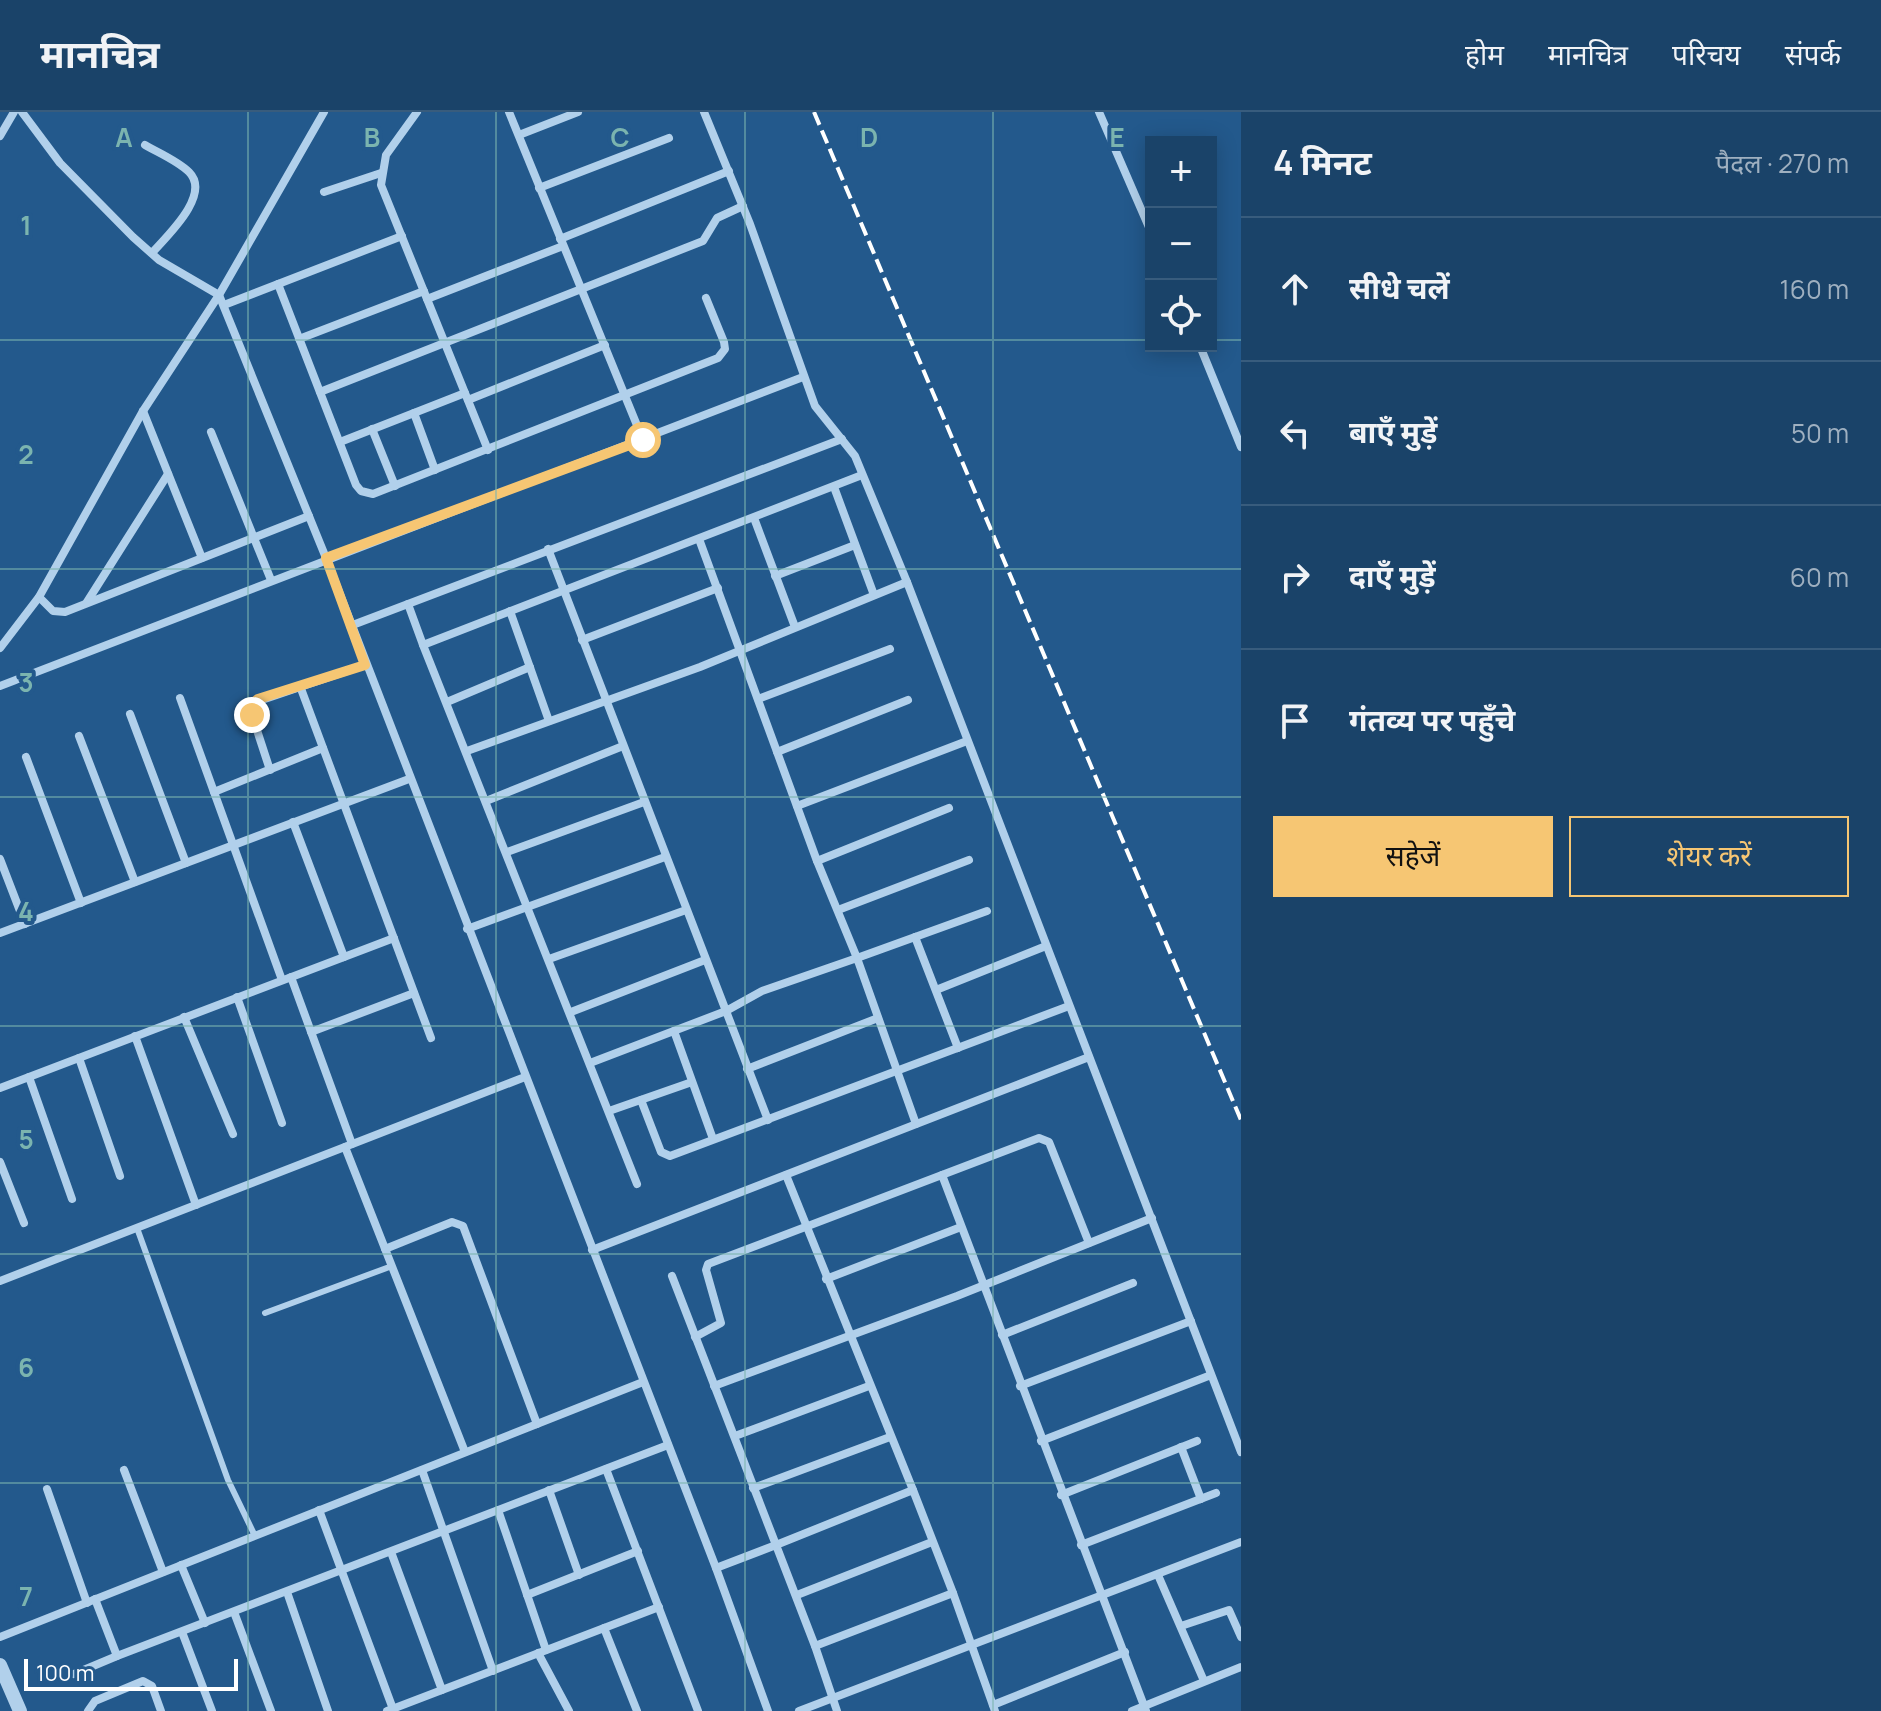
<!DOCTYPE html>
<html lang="hi">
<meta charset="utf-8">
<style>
:root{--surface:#1a4369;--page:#234a6f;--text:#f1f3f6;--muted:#9fb0c0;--line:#385c7d;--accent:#f6c673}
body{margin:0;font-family:Manrope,"Noto Sans Devanagari",sans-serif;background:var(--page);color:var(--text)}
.controls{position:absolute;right:24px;top:24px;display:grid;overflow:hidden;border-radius:0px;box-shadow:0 4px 20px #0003}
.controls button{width:72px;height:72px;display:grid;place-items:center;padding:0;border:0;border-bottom:2px solid var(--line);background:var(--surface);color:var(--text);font:40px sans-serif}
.scale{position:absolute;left:24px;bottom:20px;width:214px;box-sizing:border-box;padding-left:8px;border:4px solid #fff;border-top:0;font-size:22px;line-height:28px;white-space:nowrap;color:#fff;-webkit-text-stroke:6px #23598c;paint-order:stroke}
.stop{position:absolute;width:24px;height:24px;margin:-18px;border:6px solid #f6c673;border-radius:50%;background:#fff}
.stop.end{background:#f6c673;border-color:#fff;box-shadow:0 2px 8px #0008}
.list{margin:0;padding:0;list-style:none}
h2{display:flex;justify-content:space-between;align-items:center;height:104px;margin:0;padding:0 32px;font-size:34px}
h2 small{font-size:26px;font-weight:400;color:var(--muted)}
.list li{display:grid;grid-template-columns:52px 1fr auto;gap:24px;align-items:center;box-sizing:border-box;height:144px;padding:0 32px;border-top:2px solid var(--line)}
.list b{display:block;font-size:30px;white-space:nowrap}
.list em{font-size:26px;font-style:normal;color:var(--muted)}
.actions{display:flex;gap:16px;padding:24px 32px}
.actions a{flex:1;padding:18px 0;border:2px solid var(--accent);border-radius:0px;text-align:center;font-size:28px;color:var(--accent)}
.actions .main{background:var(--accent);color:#111}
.icon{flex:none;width:44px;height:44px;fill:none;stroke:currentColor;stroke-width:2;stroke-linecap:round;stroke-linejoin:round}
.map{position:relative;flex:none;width:1241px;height:1599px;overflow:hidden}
header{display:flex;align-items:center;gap:48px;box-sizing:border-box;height:112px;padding:0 40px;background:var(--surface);border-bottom:2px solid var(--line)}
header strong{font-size:38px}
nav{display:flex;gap:44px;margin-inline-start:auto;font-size:28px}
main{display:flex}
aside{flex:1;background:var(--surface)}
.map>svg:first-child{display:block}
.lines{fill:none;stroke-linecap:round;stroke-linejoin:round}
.service{stroke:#b1d0eb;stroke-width:6}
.minor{stroke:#b1d0eb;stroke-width:8}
.tertiary{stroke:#b1d0eb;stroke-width:14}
.rail{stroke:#fff;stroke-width:4;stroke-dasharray:14 6;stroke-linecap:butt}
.route{stroke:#f6c673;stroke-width:10}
.grid{fill:none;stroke:#7bb4af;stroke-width:2;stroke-opacity:0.55}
.grid-label{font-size:26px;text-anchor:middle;font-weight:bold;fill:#7bb4af;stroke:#23598c;stroke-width:8;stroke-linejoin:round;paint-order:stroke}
</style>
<header>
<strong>मानचित्र</strong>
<nav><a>होम</a><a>मानचित्र</a><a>परिचय</a><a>संपर्क</a></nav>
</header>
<main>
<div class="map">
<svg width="1241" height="1599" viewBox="0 0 1241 1599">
<rect width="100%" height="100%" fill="#23598c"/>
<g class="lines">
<g class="service">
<polyline points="137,1116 228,1368 255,1424"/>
<polyline points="265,1201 392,1154"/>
</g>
<g class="minor">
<polyline points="22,0 60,51 133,125 159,148 219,183 326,446 716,1456 768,1599"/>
<polyline points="417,0 386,43 381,73 488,338"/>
<polyline points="509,0 643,328"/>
<polyline points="704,0 750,112 815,294 855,344 907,470 1241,1340"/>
<polyline points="1099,0 1151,120"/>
<polyline points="519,23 578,0"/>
<polyline points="0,24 14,0"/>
<path d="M145,33C159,41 178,49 189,60C212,83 166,125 152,141"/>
<polyline points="539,76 669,26"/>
<polyline points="324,80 381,61"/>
<polyline points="560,127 729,59"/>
<polyline points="278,172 356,373 361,379 373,382 718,246 725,237 724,230 706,186"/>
<polyline points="427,187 563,134"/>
<polyline points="224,193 402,124"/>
<polyline points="299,227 424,179"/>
<polyline points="1200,234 1241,335"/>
<polyline points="320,280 703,129 717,106 743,94"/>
<polyline points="468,288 605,233"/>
<polyline points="143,299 202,446"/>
<polyline points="414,301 435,358"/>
<polyline points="372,317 395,374"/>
<polyline points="211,320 271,468"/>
<polyline points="340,330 465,281"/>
<polyline points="834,375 874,483"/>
<polyline points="754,406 795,515"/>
<polyline points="699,427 817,749 857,846 987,799"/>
<polyline points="548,437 726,899 762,879 857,846 916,1012"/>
<polyline points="775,464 855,433"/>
<polyline points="39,485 53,499 65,500 309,404"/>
<polyline points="87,490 168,362"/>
<polyline points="408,492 423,533"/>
<polyline points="510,499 549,609"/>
<polyline points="350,514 842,327"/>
<polyline points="582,528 718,476"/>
<polyline points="0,536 39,485 143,299 219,183 324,0"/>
<polyline points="0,574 803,265"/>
<polyline points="300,574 431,926"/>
<polyline points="180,586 282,868"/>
<polyline points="758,587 890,537"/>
<polyline points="447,590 530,555"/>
<polyline points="130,602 186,751"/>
<polyline points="79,624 135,770"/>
<polyline points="467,639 700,555 907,470"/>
<polyline points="777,640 908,588"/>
<polyline points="26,645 81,791"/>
<polyline points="270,658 252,603 253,591 365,553"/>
<polyline points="214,680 323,636"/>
<polyline points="486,689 623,634"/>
<polyline points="797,694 967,629"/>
<polyline points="293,710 344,845"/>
<polyline points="507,740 644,690"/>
<polyline points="0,747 25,812"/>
<polyline points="817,749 949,696"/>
<polyline points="838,798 969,748"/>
<polyline points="467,817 665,745"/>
<polyline points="0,821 409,667"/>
<polyline points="915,825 958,936"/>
<polyline points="549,847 686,798"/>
<polyline points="291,865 352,1032"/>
<polyline points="936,878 1046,834"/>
<polyline points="237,885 282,1011"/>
<polyline points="571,900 705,848"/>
<polyline points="184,905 233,1022"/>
<polyline points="674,919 713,1027"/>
<polyline points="311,920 414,881"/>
<polyline points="135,924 196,1093"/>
<polyline points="79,946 120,1064"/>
<polyline points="590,951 726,899 768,1008"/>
<polyline points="747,957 878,906"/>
<polyline points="29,965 72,1087"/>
<polyline points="0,976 394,826"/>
<polyline points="641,988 661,1040 670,1044 1069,894"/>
<polyline points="609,999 692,970"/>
<polyline points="345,1035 465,1340"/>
<polyline points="0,1050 24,1111"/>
<polyline points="786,1063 913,1378"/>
<polyline points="942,1063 1146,1599"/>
<polyline points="637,1072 423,533 862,363"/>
<polyline points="385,1137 452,1110 463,1114 537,1312"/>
<polyline points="592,1138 1089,945"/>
<polyline points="672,1164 776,1433 913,1378 953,1481 815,1534 776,1433 716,1456"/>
<polyline points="826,1167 961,1115"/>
<polyline points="0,1169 525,965"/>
<polyline points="1002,1223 1133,1171"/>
<polyline points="695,1225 721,1211 706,1158 708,1152 1039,1026 1049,1030 1051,1035 1089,1131"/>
<polyline points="714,1274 957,1184 1152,1106"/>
<polyline points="1020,1274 1191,1209"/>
<polyline points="735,1324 869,1274"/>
<polyline points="1041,1329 1211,1263"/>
<polyline points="1181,1335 1201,1387"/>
<polyline points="606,1357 698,1599"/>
<polyline points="124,1358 163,1460"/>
<polyline points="422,1358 493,1559"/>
<polyline points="753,1376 890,1325"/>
<polyline points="47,1377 87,1491"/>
<polyline points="549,1378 579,1463"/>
<polyline points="1061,1383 1197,1329"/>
<polyline points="319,1398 393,1597"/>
<polyline points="498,1398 546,1538"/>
<polyline points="1081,1433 1216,1381"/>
<polyline points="391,1440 442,1578"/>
<polyline points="181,1453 205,1511"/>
<polyline points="1158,1463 1204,1569"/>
<polyline points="287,1480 328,1599"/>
<polyline points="953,1481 995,1599"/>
<polyline points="527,1483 638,1439"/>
<polyline points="797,1483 932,1430"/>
<polyline points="95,1487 117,1544 668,1333"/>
<polyline points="234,1500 271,1599"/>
<polyline points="1181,1514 1229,1498 1241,1525"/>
<polyline points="604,1516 637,1599"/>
<polyline points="182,1520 212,1599"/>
<polyline points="0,1525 643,1270"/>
<polyline points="815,1534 837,1599"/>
<polyline points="538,1541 569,1599"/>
<polyline points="74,1562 117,1544"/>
<polyline points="993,1593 1125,1540"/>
<polyline points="88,1599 95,1589 143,1569 152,1574 161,1599"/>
<polyline points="387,1599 659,1495"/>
<polyline points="799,1599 1241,1430"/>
<polyline points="1132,1599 1241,1555"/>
</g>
<polyline class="tertiary" points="0,1553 20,1599"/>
<polyline class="rail" points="814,0 1241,1008"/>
</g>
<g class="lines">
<polyline class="route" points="252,603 253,591 258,587 365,553 326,446 643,328"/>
</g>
<path class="grid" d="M248,0V1599M496,0V1599M745,0V1599M993,0V1599M0,228H1151M1211,228H1241M0,457H1241M0,685H1241M0,914H1241M0,1142H1241M0,1371H1241"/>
<g class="grid-label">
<text x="124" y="35">A</text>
<text x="372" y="35">B</text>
<text x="620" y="35">C</text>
<text x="869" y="35">D</text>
<text x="1117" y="35">E</text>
<text x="26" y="123">1</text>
<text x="26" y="352">2</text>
<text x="26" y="580">3</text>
<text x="26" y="809">4</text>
<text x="26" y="1037">5</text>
<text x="26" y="1265">6</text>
<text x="26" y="1494">7</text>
</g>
</svg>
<div class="controls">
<button>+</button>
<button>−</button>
<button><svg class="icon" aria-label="locate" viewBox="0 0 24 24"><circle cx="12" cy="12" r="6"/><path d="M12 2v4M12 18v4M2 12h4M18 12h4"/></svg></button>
</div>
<div class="scale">100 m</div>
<div class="stop" style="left:643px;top:328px"></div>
<div class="stop end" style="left:252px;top:603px"></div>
</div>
<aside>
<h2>4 मिनट<small>पैदल · 270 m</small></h2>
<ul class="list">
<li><svg class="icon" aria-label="ahead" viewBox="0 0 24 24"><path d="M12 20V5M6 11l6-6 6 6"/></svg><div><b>सीधे चलें</b></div><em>160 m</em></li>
<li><svg class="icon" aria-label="left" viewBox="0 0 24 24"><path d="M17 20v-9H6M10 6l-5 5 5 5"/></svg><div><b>बाएँ मुड़ें</b></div><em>50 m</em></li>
<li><svg class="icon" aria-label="right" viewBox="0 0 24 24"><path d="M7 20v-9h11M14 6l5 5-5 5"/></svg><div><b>दाएँ मुड़ें</b></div><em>60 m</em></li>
<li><svg class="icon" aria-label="arrive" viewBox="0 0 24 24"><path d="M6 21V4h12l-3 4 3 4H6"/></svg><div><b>गंतव्य पर पहुँचे</b></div></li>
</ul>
<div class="actions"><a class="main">सहेजें</a><a>शेयर करें</a></div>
</aside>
</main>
